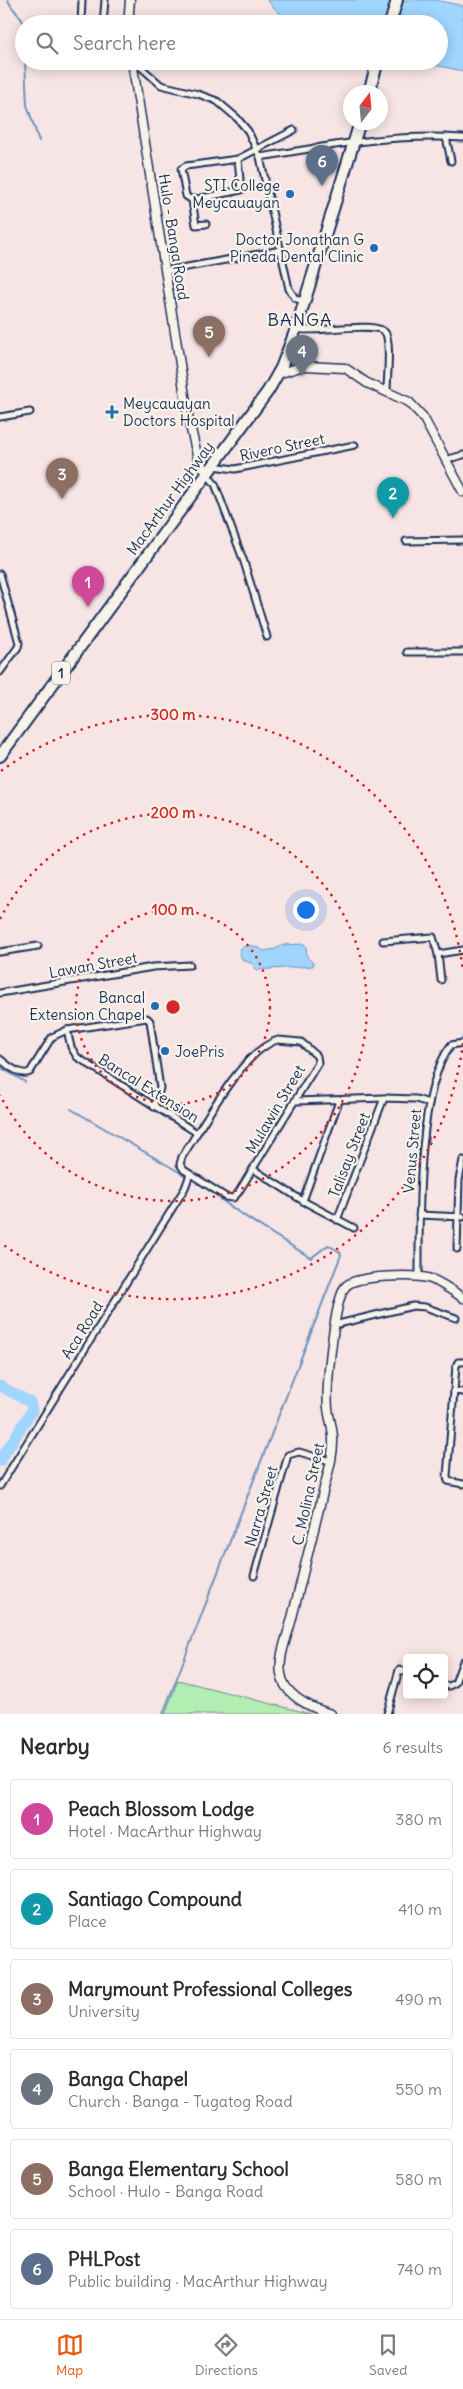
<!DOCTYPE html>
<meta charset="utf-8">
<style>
:root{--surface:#fff;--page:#f7f7f7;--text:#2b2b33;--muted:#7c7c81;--line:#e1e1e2;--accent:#ea580c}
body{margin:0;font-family:Delius,sans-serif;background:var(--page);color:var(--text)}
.controls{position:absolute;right:15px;bottom:15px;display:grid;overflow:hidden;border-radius:5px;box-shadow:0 2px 12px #0003}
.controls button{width:45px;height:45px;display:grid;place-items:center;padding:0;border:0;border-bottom:1px solid var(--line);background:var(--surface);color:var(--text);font:25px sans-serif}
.compass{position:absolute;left:343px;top:85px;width:45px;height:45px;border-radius:50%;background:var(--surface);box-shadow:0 2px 12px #0003;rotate:16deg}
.you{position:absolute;left:305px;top:909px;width:18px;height:18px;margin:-12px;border:4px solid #fff;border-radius:50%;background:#1a73e8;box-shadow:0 0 0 8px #1a73e833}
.badge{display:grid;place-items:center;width:32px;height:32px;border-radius:50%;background:var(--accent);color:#fff;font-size:16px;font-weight:700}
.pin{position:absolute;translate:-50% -41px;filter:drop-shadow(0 1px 2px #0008)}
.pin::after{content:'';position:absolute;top:26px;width:18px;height:15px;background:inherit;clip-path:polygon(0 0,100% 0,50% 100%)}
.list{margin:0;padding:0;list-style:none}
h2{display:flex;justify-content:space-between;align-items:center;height:65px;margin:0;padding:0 20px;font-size:21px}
h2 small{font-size:16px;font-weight:400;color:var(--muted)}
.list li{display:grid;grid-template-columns:32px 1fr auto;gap:15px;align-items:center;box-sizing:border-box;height:80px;margin:0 10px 10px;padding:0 10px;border:1px solid var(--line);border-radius:5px}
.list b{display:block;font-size:19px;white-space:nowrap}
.list p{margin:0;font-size:16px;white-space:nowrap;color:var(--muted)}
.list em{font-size:16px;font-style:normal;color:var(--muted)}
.icon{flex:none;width:28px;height:28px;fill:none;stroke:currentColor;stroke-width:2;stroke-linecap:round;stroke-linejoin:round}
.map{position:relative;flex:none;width:463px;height:1714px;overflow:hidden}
.search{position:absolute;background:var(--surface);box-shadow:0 2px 12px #0003;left:15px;right:15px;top:15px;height:55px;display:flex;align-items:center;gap:12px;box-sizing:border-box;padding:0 18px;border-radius:28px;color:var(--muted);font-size:19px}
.sheet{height:605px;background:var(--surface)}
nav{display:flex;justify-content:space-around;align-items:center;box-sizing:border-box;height:70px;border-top:1px solid var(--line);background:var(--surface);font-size:14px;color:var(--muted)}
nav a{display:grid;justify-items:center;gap:2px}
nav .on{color:var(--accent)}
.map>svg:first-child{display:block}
.green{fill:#b2edb2;stroke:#668e88}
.water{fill:#a0d5ff;stroke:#6b93bf}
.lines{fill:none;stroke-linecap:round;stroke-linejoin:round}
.stream{stroke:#6b93bf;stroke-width:2}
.river{stroke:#a0d5ff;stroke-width:11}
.secondary-tunnel{stroke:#cbc0c9;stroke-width:8;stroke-dasharray:8 4;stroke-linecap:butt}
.street-casing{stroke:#1b2f5e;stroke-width:9}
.secondary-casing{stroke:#1b2f5e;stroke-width:11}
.highway-casing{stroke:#1b2f5e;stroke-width:14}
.street{stroke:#f7f3e8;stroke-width:5}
.secondary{stroke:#f7f3e8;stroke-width:8}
.highway{stroke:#f7f3e8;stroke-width:10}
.ring{fill:none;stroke:#d62828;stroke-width:2.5;stroke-dasharray:2.5 5}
.poi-dot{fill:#1f6fb2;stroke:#f7f3e8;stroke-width:2}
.labels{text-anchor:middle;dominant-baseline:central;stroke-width:4.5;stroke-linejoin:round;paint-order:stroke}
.shield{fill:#f7f3e8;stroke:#5d6a87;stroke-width:1}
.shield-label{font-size:14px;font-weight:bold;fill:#1b2f5e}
.poi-label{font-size:15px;fill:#1b2f5e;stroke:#f7f3e8;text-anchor:end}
.street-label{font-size:15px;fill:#1b2f5e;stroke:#f7f3e8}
.quarter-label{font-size:18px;letter-spacing:1px;fill:#1b2f5e;stroke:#f7f3e8}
.centre{fill:#d62828;stroke:#f7f3e8;stroke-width:2.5}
.ring-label{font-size:15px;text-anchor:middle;font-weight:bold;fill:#d62828;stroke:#f7f3e8;stroke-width:4.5;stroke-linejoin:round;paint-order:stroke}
</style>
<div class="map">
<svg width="463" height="1714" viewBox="0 0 463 1714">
<rect width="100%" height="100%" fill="#f7e4e4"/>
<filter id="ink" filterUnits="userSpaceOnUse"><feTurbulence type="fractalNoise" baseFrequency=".02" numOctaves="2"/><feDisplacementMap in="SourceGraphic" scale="10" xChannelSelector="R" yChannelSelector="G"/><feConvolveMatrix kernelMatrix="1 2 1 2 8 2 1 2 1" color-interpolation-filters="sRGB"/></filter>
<g filter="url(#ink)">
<polygon class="green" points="178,1680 311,1714 165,1714"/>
<g class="water">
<polygon points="267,0 436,0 463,6 463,71 416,61 439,61 439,24 296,24 279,13"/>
<path d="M304,944L306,946L307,957L313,963V966L256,970L253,964L243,960L240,955V949C248,942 258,947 264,951L276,949L282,945Z"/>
</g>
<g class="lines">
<g class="stream">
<path d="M8,0C12,10 20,14 24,24"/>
<polyline points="25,61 27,105 39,141"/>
<polyline points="0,1067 25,1082"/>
<polyline points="71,1109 186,1176"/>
<polyline points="197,1184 204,1184"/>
<path d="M163,1714L341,1255L340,1252L328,1245L311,1258C296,1248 214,1200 211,1189"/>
</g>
<polyline class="river" points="0,1386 30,1402 32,1410 0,1461"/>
<polyline class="secondary-tunnel" points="299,352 303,366"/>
<g class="street-casing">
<g id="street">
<polyline points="81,24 82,0"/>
<polyline points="103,24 105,0"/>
<polyline points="134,61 161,85 198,94 217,101 237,118 248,131 260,157 289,289 295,298 304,302"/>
<polyline points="446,137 451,161"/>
<path d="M260,157C328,146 394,133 463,138"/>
<polyline points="192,200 241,190 238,159"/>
<polyline points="206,224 196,225 192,200 186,196 181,169 186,166 238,159 294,130"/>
<polyline points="165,271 281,250"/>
<path d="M296,329C313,334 380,319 386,334C391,346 387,377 387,392"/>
<polyline points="0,417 30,412"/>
<polyline points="445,460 463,455"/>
<polyline points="213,466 235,469 355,445"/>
<polyline points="207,474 215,484 244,562 267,637"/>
<polyline points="406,541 463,540"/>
<polyline points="0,574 19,643 18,647 0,672"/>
<polyline points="407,652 463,652"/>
<polyline points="383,941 433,937 438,954 441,980"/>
<polyline points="0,952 38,946"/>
<polyline points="438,954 463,950"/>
<polyline points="0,993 153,967 190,965"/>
<polyline points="67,1030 71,1047 77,1057 197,1133"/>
<path d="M278,1040L301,1042L317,1056L318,1063L238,1193L233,1198L226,1197L184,1170L180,1164L182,1157C202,1127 243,1049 278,1040Z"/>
<path d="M0,1059C7,1065 21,1077 30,1072L52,1037L67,1030L147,1018L150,1021L160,1088L154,1107"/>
<polyline points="296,1101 384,1098 416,1099 429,1103"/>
<polyline points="253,1169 303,1201 354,1228"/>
<polyline points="303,1201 339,1101"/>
<polyline points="419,1215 463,1217"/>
<polyline points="337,1220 384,1098"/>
<polyline points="457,1249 459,1180 463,1160"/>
<path d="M419,1275C419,1220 417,1088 451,1045L463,1043"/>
<polyline points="334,1325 413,1306 425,1307 456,1318"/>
<polyline points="454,1391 456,1366 458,1362 463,1362"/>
<polyline points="463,1392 454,1391 447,1476 448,1481 463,1484"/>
<polyline points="0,1486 185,1188 190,1174"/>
<polyline points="254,1576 288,1455 299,1452 330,1461"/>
<polyline points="444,1685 449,1686 455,1683 463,1661"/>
<polyline points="387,1714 399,1670 407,1672"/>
</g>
</g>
<g class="secondary-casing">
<g id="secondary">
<polyline points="128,24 130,0"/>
<polyline points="132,61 189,421 198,459 207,473"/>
<polyline points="289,346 299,352"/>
<polyline points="305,366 345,368 367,383 409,402 423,417 463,492"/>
<polyline points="278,374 300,367"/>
<path d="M331,1714C312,1708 284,1696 281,1674C278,1656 288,1635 292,1618C302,1579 311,1540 321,1501C325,1481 334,1459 333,1438C333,1428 329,1418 328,1408C326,1389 334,1298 346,1286C357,1275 416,1274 431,1279C442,1283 453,1291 463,1298"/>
</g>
</g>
<g class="highway-casing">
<g id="highway">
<polyline points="390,24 397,0"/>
<polyline points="369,92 378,61"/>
<polyline points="0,756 268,391 281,368 296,329 360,122"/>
</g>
</g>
<use href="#street" class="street"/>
<use href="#secondary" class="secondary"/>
<use href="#highway" class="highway"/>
</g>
</g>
<g class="ring">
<circle cx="173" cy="1007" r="97"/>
<path d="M0 919A194 194 0 1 1 0 1095"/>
<path d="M463 1043A292 292 0 0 1 1 1243M1 771A292 292 0 0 1 463 971"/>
</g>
<g class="poi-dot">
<circle cx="290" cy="194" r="5"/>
<circle cx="374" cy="248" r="5"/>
<path d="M109.5 404.5h5v5h5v5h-5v5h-5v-5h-5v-5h5z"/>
<circle cx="155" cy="1006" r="5"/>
<circle cx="165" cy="1051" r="5"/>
</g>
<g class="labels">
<rect class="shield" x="52" y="661.5" width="18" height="23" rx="4"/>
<g class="shield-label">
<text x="61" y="673">1</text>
</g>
<g class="poi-label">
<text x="280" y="185">STI College<tspan x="280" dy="17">Meycauayan</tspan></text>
<text x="364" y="239">Doctor Jonathan G<tspan x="364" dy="17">Pineda Dental Clinic</tspan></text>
<text x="123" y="403" text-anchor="start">Meycauayan<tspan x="123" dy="17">Doctors Hospital</tspan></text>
<text x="145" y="997">Bancal<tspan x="145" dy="17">Extension Chapel</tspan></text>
<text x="175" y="1051" text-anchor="start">JoePris</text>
</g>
<g class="street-label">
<text transform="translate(174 237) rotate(81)">Hulo - Banga Road</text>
<text transform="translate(282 447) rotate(-12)">Rivero Street</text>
<text transform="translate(170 498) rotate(-54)">MacArthur Highway</text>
<text transform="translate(93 965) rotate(-10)">Lawan Street</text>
<text transform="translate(149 1088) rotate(32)">Bancal Extension</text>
<text transform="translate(275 1109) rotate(-59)">Mulawin Street</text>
<text transform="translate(412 1151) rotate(-85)">Venus Street</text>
<text transform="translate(349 1155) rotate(-69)">Talisay Street</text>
<text transform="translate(82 1330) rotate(-58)">Aca Road</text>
<text transform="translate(308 1494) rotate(-78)">C. Molina Street</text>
<text transform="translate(261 1506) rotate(-74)">Narra Street</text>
</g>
<g class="quarter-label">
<text x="300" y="319">BANGA</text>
</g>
</g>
<circle cx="173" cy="1007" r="8" class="centre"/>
<g class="ring-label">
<text x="173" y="720">300 m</text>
<text x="173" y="818">200 m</text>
<text x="173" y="915">100 m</text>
</g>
</svg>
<div class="controls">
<button><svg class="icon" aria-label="locate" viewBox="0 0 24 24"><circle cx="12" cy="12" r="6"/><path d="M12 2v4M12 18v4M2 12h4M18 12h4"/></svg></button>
</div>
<svg class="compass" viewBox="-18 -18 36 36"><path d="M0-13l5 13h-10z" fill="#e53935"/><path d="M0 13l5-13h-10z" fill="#7c7c81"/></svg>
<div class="you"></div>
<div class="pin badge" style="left:88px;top:607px;background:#d1479c">1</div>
<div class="pin badge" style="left:393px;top:518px;background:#0f9aa8">2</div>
<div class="pin badge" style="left:62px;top:499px;background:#8d6e63">3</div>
<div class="pin badge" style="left:302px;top:376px;background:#6b7280">4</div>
<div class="pin badge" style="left:209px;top:357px;background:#8d6e63">5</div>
<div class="pin badge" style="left:322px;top:186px;background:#5c6f8a">6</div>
<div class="search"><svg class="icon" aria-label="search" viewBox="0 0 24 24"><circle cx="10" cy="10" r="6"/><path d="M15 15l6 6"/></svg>Search here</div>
</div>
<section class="sheet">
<h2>Nearby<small>6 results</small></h2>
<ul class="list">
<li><span class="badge" style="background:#d1479c">1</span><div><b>Peach Blossom Lodge</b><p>Hotel · MacArthur Highway</p></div><em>380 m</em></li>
<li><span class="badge" style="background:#0f9aa8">2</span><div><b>Santiago Compound</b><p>Place</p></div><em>410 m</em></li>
<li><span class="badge" style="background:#8d6e63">3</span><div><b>Marymount Professional Colleges</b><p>University</p></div><em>490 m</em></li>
<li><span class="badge" style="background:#6b7280">4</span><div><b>Banga Chapel</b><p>Church · Banga - Tugatog Road</p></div><em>550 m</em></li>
<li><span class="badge" style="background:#8d6e63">5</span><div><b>Banga Elementary School</b><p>School · Hulo - Banga Road</p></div><em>580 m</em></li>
<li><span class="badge" style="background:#5c6f8a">6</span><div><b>PHLPost</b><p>Public building · MacArthur Highway</p></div><em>740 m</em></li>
</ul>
</section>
<nav>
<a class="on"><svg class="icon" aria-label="map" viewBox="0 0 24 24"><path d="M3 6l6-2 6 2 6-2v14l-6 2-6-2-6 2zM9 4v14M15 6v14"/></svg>Map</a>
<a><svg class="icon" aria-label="directions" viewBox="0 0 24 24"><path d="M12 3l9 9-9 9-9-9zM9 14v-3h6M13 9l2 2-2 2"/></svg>Directions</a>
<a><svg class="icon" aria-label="saved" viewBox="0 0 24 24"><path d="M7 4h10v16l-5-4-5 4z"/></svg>Saved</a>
</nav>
